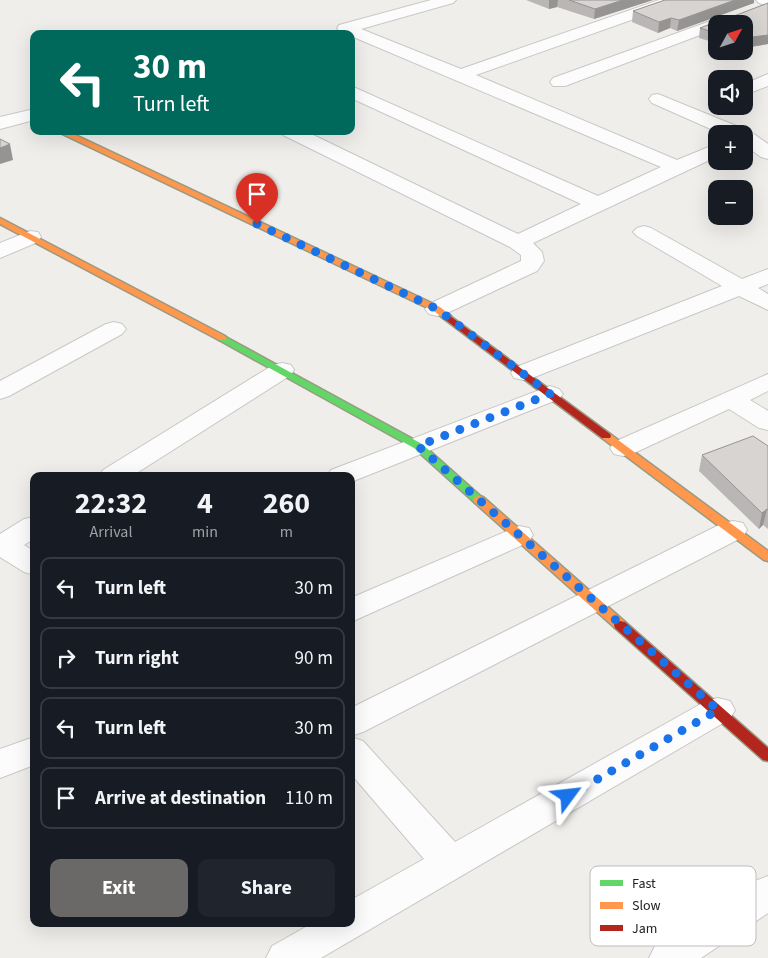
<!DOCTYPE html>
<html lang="en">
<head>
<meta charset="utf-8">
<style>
  body { margin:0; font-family:"Source Sans 3",sans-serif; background:#20242c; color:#f1f3f6; height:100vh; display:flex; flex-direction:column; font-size:19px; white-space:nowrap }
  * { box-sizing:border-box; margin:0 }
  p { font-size:16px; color:#9ea1a6 }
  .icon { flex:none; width:28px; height:28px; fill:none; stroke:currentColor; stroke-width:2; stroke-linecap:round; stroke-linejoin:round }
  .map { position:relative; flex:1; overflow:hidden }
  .panel { position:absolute; left:30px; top:472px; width:325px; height:455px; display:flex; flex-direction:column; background:#171b24; border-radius:10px; box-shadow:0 5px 20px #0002 }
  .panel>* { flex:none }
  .hud { position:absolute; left:30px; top:30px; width:325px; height:105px; border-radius:10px; box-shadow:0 5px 20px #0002; background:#00695c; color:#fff; overflow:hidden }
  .needle { width:32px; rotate:50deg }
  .fabs { position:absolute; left:708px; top:15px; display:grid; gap:10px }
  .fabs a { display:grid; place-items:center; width:45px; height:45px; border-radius:10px; background:#171b24; box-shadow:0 5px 20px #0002; font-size:25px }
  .pin { position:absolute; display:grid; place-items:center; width:42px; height:42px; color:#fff; margin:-51px -21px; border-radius:50% 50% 50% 0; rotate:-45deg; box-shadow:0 0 5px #0007 }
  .pin .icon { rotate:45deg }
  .me { position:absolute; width:55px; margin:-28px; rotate:60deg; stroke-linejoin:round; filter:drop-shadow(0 0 4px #0008) }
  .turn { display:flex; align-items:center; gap:18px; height:105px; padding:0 20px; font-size:22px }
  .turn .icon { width:65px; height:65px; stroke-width:2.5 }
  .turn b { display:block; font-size:35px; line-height:42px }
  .eta { display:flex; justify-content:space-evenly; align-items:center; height:85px; text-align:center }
  .eta b { font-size:30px; font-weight:700; line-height:35px }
  .button { display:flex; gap:10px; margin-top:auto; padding:10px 20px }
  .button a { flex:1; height:58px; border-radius:10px; background:#6a6968; color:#fff; font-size:20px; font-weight:700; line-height:58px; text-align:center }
  .button a+a { background:#20242c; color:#f1f3f6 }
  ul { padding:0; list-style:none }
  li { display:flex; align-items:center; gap:15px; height:62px; margin:0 10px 8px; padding:0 10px; border:2px solid #363941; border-radius:10px }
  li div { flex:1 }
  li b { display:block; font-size:19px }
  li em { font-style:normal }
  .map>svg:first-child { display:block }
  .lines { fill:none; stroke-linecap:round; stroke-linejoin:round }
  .street-casing { stroke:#c9c8c7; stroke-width:2 }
  .fast-casing { stroke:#999a82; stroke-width:3 }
  .slow-casing { stroke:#999a82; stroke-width:3 }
  .jam-casing { stroke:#999a82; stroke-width:3 }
  .street { fill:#fdfcfc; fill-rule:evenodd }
  .fast { fill:#63d668; fill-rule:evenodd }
  .slow { fill:#ff974d; fill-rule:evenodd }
  .jam { fill:#b3261e; fill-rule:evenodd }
  .wall { fill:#b9b6b5 }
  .shaded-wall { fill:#969493 }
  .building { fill:#d7d4d2; stroke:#969493 }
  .route { stroke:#1a73e8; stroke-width:9; stroke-dasharray:0 16.2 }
  .key { fill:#fff; stroke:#bdbdbd; stroke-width:1 }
  .key-label { font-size:14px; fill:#222 }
</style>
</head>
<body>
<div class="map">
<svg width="768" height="958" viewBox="0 0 768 958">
  <rect width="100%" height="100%" fill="#f0eeeb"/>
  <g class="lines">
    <defs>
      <path id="street" d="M 431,0 L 456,0 L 453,3 L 361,29 L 461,69 L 659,0 L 682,0 L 679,3 L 476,75 L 677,160 L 716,144 L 716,157 L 533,243 L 542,252 L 544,261 L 537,271 L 445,314 L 437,316 L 429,314 L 425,309 L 429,304 L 521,261 L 521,255 L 510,247 L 283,135 L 281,131 L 305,131 L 518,234 L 581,204 L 351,98 L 351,86 L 598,196 L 661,167 L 351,36 L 351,34 L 339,31 L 337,28 L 339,25 Z
        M 756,0 L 768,0 L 768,6 L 759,3 Z
        M 716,19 L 724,24 L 716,24 L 716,29 L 565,86 L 553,86 L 550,82 L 553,78 Z
        M 768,74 L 768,86 L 744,95 L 744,84 Z
        M 658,94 L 751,132 L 768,144 L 768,159 L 761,157 L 744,145 L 744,134 L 722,134 L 652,103 L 649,99 L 652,95 Z
        M 34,109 L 34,120 L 0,129 L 0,117 Z
        M 644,226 L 651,228 L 742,279 L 768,269 L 768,284 L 758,288 L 768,294 L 768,310 L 739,296 L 532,378 L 523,380 L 514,378 L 511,373 L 514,368 L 722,286 L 637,236 L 633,232 L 637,228 Z
        M 30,231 L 38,232 L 41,237 L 38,242 L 0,258 L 0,243 Z
        M 114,322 L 122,324 L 126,329 L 122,334 L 9,396 L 0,399 L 0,381 L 106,324 Z
        M 282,363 L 291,365 L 294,370 L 291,375 L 132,476 L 99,476 L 103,470 L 273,365 Z
        M 768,374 L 768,391 L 750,400 L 768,411 L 768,430 L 759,428 L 729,409 L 632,454 L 623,456 L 614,454 L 610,448 L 614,442 Z
        M 550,386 L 559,389 L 563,394 L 559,399 L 351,482 L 351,476 L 327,476 L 331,470 Z
        M 34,517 L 34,539 L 24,545 L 34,551 L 34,575 L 24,572 L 0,557 L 0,534 L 24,519 Z
        M 733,521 L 743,523 L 747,530 L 743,537 L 363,732 L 351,736 L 351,708 L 723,523 Z
        M 519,526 L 529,528 L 533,535 L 529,542 L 351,622 L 351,598 Z
        M 718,698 L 730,701 L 735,710 L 730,719 L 321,958 L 266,958 L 272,946 L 311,924 L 351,924 L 351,900 L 424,859 L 351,774 L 351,737 L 363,741 L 455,842 L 706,701 Z
        M 34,737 L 34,765 L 0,778 L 0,749 Z
        M 768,876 L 768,913 L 701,958 L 649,958 L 655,946 L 755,881 Z"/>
      <path id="fast" d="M 222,335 L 422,444 L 485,500 L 479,504 L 475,503 L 414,448 L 219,340 L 217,338 L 219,336 Z"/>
      <path id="slow" d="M 56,131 L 67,131 L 440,307 L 451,316 L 449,318 L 443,318 L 434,311 Z
        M 0,218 L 225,336 L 227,338 L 225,340 L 219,340 L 0,224 Z
        M 606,433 L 610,434 L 768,551 L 768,561 L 764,560 L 602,438 L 601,436 Z
        M 479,496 L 483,497 L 625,622 L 626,625 L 625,628 L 615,628 L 475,503 L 473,500 L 475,497 Z"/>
      <path id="jam" d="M 446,313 L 610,434 L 611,436 L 610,438 L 602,438 L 443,318 L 443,314 Z
        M 620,621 L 625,622 L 768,748 L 768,761 L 763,760 L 615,628 L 614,625 L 615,622 Z"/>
    </defs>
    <!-- street casing -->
    <use href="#street" class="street-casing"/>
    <!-- fast casing -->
    <use href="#fast" class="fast-casing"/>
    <!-- slow casing -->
    <use href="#slow" class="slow-casing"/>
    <!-- jam casing -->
    <use href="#jam" class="jam-casing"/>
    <!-- street -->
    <use href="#street" class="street"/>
    <!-- fast -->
    <use href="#fast" class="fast"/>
    <!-- slow -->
    <use href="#slow" class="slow"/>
    <!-- jam -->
    <use href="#jam" class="jam"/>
  </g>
  <!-- wall -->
  <path class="wall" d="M 526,0 L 653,0 L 594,19 L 557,7 L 549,9 Z
    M 665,0 L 754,0 L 754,3 L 677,31 L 670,28 L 658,33 L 632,22 L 633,11 Z
    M 768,3 L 768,44 L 744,48 L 744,24 L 716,24 L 716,43 L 699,38 L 700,28 L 734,16 Z
    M 768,446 L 768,529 L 763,525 L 759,529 L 699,471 L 702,455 Z"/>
  <!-- shaded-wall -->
  <path class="shaded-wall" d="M 549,0 L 558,0 L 557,7 L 549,9 Z
    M 623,0 L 653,0 L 594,19 L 595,9 Z
    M 735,0 L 754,0 L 754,3 L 677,31 L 679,20 Z
    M 671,18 L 670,28 L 658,33 L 659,22 Z
    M 768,35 L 768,44 L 744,48 L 744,38 Z
    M 10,144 L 13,160 L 0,164 L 0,148 Z
    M 767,509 L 763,525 L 759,529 L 762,513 Z"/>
  <!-- building -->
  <path class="building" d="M 569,0 L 623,0 L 595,9 Z
    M 665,0 L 735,0 L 679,20 L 671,18 L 659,22 L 633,11 Z
    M 768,3 L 768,35 L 744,38 L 744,24 L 716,24 L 716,33 L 700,28 L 718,21 L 719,16 L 734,16 Z
    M 0,139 L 10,144 L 0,148 Z
    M 753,436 L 768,446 L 768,510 L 767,509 L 762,513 L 702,455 Z"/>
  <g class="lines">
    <!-- route -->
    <path class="route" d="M 257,224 L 437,309 L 550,394 L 418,446 L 718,710 L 568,796"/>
  </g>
  <!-- legend -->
  <rect x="590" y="866" width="166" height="80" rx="8" class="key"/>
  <rect x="600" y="880" width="23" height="6" fill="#63d668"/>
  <rect x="600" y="902" width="23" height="7" fill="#ff974d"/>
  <rect x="600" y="925" width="23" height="6" fill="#b3261e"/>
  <g class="key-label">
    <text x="632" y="888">Fast</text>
    <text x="632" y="910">Slow</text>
    <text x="632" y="933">Jam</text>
  </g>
</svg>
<div class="fabs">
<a><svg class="needle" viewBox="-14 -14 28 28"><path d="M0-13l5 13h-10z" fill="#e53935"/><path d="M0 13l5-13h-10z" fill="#9ea1a6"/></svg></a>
<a><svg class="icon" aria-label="sound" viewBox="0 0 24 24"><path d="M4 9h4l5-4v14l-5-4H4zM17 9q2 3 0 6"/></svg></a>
<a>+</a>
<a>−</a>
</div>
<div class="pin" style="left:257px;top:224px;background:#d93025"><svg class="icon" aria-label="arrive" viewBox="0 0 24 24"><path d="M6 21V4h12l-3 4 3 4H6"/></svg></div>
<svg class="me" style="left:568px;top:796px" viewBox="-20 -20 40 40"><path d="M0-17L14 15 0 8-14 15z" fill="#1a73e8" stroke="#fff" stroke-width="4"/></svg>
<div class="hud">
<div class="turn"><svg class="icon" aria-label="left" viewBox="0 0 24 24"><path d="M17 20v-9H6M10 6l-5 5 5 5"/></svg><div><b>30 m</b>Turn left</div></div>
</div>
<section class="panel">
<div class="eta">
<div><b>22:32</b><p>Arrival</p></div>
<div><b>4</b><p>min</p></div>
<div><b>260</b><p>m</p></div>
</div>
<ul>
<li><svg class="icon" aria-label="left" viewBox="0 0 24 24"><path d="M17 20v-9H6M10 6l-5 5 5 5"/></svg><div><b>Turn left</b></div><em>30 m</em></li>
<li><svg class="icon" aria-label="right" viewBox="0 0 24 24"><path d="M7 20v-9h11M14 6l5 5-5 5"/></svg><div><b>Turn right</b></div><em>90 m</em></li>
<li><svg class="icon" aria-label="left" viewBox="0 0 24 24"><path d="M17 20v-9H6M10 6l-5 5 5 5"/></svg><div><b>Turn left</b></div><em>30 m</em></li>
<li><svg class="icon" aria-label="arrive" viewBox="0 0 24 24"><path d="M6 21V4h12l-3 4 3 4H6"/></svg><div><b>Arrive at destination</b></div><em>110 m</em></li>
</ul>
<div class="button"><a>Exit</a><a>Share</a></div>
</section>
</div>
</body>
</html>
